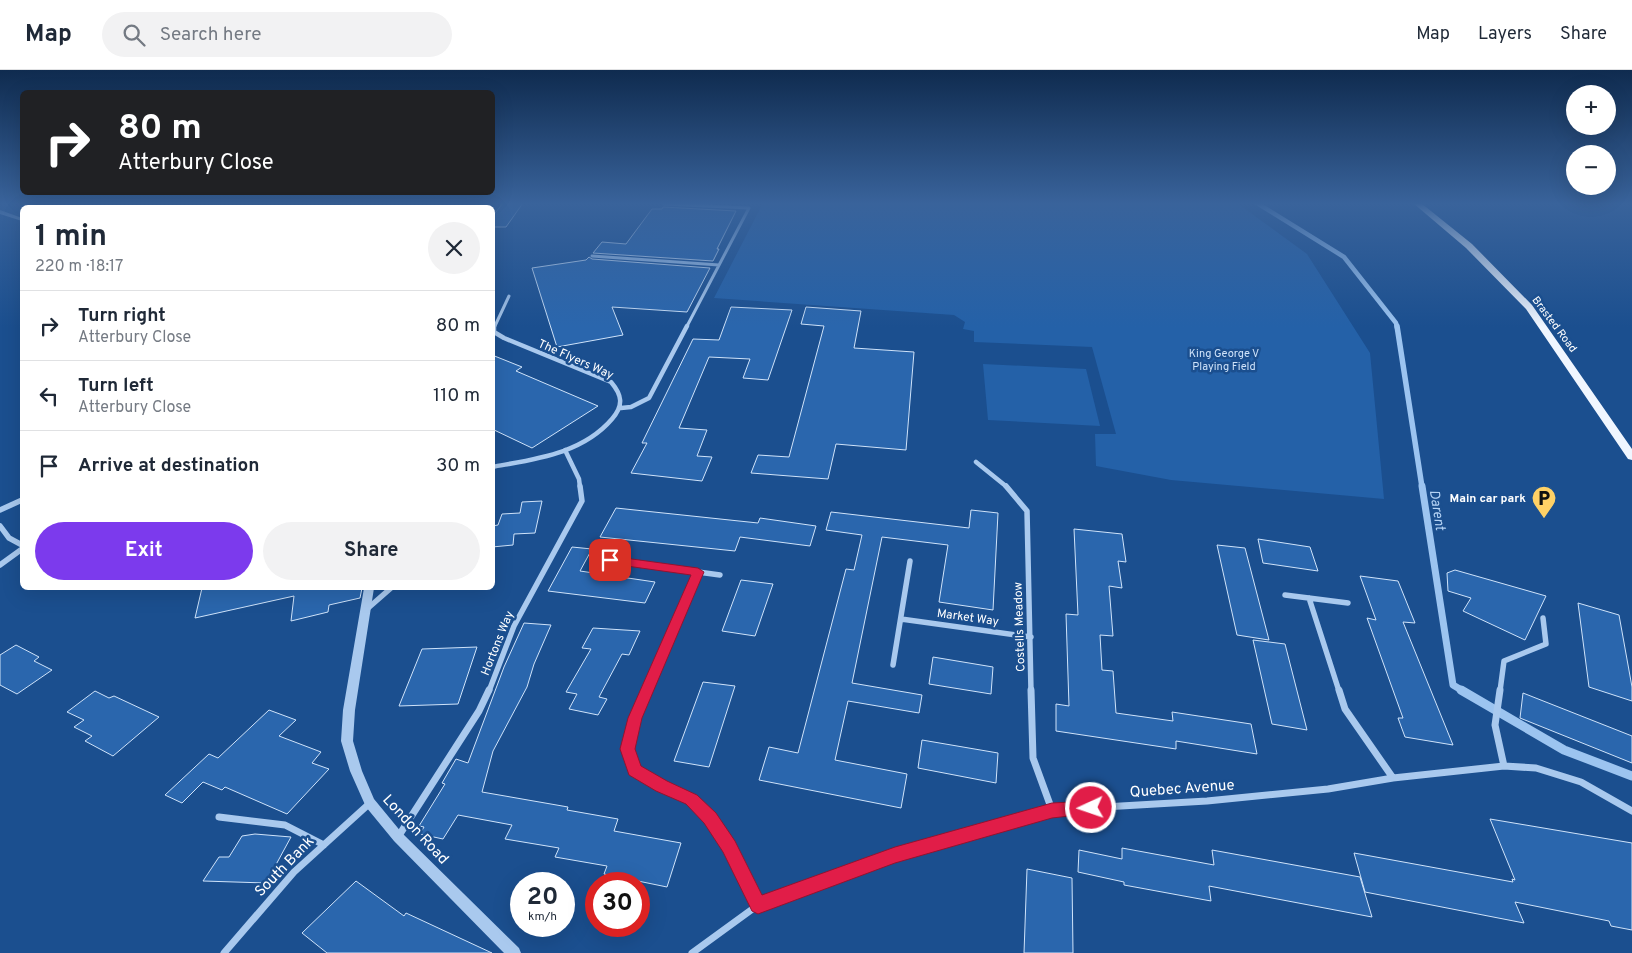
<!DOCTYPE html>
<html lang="en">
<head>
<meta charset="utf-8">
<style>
  body { margin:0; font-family:Overpass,sans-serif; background:#f2f2f3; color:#1f2937; height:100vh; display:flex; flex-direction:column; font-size:19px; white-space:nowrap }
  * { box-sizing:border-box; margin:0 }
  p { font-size:16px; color:#747a83 }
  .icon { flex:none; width:28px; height:28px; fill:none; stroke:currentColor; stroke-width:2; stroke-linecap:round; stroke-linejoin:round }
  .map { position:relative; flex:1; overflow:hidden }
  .details { position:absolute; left:20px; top:135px; width:475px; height:385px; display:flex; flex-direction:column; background:#fff; border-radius:8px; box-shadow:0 5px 20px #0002 }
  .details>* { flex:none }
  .guide { position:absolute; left:20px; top:20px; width:475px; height:105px; border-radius:8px; box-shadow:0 5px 20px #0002; background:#202124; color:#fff; overflow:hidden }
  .tools { position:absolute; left:1566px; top:15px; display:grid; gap:10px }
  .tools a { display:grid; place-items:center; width:50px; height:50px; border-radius:50%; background:#fff; box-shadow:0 5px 20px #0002; font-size:25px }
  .speed { position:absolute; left:510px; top:802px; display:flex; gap:10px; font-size:25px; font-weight:700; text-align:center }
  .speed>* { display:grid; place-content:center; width:65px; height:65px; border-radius:50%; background:#fff; box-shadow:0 5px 20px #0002; line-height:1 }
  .speed small { font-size:12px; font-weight:400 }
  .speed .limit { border:8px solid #d22; background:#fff; color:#111 }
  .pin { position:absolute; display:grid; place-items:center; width:42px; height:42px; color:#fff; margin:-21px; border-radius:10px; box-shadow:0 2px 8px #0006 }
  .me { position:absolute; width:55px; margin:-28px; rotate:267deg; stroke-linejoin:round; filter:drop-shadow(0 0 4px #0008) }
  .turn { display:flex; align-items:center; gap:18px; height:105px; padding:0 15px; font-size:22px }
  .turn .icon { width:65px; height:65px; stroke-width:2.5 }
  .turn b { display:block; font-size:35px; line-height:42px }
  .round { display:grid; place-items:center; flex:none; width:52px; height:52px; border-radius:26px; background:#f2f2f3 }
  .head { display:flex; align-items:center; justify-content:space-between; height:85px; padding:0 15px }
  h1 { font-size:30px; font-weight:700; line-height:38px }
  .button { display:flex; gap:10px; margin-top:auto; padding:10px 15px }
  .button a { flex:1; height:58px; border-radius:30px; background:#7c3aed; color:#fff; font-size:20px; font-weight:700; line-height:58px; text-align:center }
  .button a+a { background:#f2f2f3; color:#1f2937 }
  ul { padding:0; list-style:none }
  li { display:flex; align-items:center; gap:15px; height:70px; padding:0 15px; border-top:1px solid #e0e1e3 }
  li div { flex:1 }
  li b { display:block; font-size:19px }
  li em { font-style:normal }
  header { display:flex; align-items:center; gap:30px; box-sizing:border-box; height:70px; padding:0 25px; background:#fff; border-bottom:1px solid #e0e1e3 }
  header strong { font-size:24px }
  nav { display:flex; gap:28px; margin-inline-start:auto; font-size:18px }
  .search { width:350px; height:45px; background:#f2f2f3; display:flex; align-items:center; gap:12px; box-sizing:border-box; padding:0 18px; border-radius:28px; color:#747a83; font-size:19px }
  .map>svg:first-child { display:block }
  .green { fill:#2461a8 }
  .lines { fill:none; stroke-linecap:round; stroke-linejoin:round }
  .stream-far3 { stroke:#9cc4f0; stroke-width:4.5 }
  .stream-far2 { stroke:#9cc4f0; stroke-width:5.5 }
  .stream-far1 { stroke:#9cc4f0; stroke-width:7 }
  .stream { stroke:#9cc4f0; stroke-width:9 }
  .building { fill:#2a66ad; stroke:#cfe3fa }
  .minor-far3 { stroke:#a9c9ee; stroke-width:3 }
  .minor-far2 { stroke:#a9c9ee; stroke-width:4.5 }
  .minor-far1 { stroke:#a9c9ee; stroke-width:5.5 }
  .minor { stroke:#a9c9ee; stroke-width:7 }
  .tertiary { fill:#a9c9ee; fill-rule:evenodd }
  .primary { fill:#f0f6ff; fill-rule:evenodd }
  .route { fill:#e11d48; stroke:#92132f }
  .labels { text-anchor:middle; stroke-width:5; stroke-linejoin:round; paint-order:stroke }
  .far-street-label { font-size:11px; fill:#fff; stroke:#1b4f8f }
  .far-park-label { font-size:11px; fill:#cfe3fa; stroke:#1b4f8f }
  .street-label { font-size:12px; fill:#fff; stroke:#1b4f8f }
  .poi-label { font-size:12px; font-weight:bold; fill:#fff; stroke:#1b4f8f; text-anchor:end }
  .water-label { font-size:14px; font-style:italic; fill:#b5d3f5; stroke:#1b4f8f }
  .near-street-label { font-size:15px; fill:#fff; stroke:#1b4f8f }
</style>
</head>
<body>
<header>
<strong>Map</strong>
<div class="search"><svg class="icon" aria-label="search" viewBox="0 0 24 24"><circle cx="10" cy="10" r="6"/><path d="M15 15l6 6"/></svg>Search here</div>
<nav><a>Map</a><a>Layers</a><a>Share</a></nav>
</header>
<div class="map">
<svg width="1632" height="883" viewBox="0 0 1632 883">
  <rect width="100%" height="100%" fill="#1b4f8f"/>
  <!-- green -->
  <path class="green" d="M 763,133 L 1237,133 L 1307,184 L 1370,283 L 1384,429 L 1171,410 L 1096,396 L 1095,364 L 1116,364 L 1092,277 L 974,272 L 974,261 L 963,259 L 965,252 L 954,245 L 714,228 Z
    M 983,294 L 1086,299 L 1100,356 L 988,350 Z"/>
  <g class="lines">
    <!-- stream-far3 -->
    <path class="stream-far3" d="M 1257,133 L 1344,187 L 1396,253 L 1397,258"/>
    <!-- stream-far2 -->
    <path class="stream-far2" d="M 1397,256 L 1422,417"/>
    <!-- stream-far1 -->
    <path class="stream-far1" d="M 1422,416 L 1453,615 L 1463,621"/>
    <!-- stream -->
    <path class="stream" d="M 1461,620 L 1564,680 L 1632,706"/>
  </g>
  <!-- building -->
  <path class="building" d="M 503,133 L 523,133 L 506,157 L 492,157 L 492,147 Z
    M 663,137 L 736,141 L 717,179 L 719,179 L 713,191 L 593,183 L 602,172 L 626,174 L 652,139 L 662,139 Z
    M 589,187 L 592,189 L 710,198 L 687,242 L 612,237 L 623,265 L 557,277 L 532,198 L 586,190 Z
    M 731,237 L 792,240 L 768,310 L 743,308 L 750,289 L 709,287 L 679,358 L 707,360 L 697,386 L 712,387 L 702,411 L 631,403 L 647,373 L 642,373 L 693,269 L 719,270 Z
    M 806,237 L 861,241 L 854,278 L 914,282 L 906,380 L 836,374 L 828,409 L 751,403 L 758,385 L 789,387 L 824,256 L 801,254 Z
    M 492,285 L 522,297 L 516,301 L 598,336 L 532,378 L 492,359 Z
    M 542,431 L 535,463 L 514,464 L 513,475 L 492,477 L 492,456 L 498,455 L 502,444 L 520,443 L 522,432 Z
    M 616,438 L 758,453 L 760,448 L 816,456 L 810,476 L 740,467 L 735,481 L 600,467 Z
    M 971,440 L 998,443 L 993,540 L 939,532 L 948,475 L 882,467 L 852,613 L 922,625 L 919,643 L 848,631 L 835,690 L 907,704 L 901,738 L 759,710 L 769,677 L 798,683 L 846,499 L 854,500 L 862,465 L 826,460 L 831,442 L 969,458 Z
    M 1074,459 L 1122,464 L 1126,492 L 1118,491 L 1122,518 L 1109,516 L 1113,566 L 1100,565 L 1102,600 L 1113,601 L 1116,643 L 1173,651 L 1172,642 L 1251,654 L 1257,684 L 1176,671 L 1176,679 L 1056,661 L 1056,634 L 1069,636 L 1066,544 L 1078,545 Z
    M 1258,469 L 1310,477 L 1318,501 L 1263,493 Z
    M 1217,475 L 1245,478 L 1269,570 L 1237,565 Z
    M 572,477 L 592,479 L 580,501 L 655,512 L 645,533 L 548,521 Z
    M 1455,500 L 1546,526 L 1525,570 L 1463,541 L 1471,528 L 1448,521 L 1447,503 Z
    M 1360,506 L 1398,511 L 1415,553 L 1403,552 L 1453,675 L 1405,667 L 1398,648 L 1403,648 L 1367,548 L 1376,550 Z
    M 741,510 L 773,514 L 755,566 L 722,561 Z
    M 202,518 L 362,518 L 360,528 L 329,535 L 328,542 L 291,551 L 294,526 L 195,548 Z
    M 1578,533 L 1619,545 L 1632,617 L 1632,631 L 1589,617 Z
    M 524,553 L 551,555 L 534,594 L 527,617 L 493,681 L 482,722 L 568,737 L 567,740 L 618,749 L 614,761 L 681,773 L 667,817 L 604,804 L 607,796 L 555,787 L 559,778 L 505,769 L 512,755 L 458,745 L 443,769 L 420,764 L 424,757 L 419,756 L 445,714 L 442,713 L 456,689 L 468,693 L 504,597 Z
    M 593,558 L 640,561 L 629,585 L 622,584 L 599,627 L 607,629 L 598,645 L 569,639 L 577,624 L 566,622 L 591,579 L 582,578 Z
    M 1253,570 L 1285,574 L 1307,660 L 1272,654 Z
    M 16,575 L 39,587 L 34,591 L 52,600 L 17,624 L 0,615 L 0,585 Z
    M 477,577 L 458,634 L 399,636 L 422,579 Z
    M 933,587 L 993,597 L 991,624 L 929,614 Z
    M 703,612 L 735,616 L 709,697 L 674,691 Z
    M 95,621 L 109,628 L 114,626 L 159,647 L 113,686 L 85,671 L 92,666 L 74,657 L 84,650 L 67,642 Z
    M 1523,623 L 1632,666 L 1632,693 L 1520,648 Z
    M 269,640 L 296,650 L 279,666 L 321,682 L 312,693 L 329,699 L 287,744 L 225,717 L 222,720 L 203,712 L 182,733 L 165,725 L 209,684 L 218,688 Z
    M 922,670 L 998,683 L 996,713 L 918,698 Z
    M 1490,749 L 1632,773 L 1632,860 L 1611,856 L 1609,851 L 1515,832 L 1524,853 L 1365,822 L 1354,783 L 1513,812 L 1512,809 L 1515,810 Z
    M 255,764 L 291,767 L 266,813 L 203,811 L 219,787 L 229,787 L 242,766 Z
    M 1122,778 L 1214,795 L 1212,780 L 1360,807 L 1372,847 L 1209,816 L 1211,831 L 1124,815 L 1124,812 L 1078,802 L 1079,780 L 1122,789 Z
    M 1027,799 L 1072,808 L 1073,883 L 1024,883 Z
    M 356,811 L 404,846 L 406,843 L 492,883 L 327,883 L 302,863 Z"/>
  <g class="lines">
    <!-- minor-far3 -->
    <path class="minor-far3" d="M 24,133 L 37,138
      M 664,134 L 749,138 L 686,258
      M 209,138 L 219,133
      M 481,138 L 484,133
      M 592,186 L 719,195
      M 494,258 L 509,226"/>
    <!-- minor-far2 -->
    <path class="minor-far2" d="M 621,338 L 631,337 L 649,328 L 687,256
      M 565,380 L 579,409 L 580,417
      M 976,392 L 1007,417
      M 492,397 C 535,389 582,384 612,349 C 624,335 622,325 611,312 L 504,268 L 494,262 L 494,256"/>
    <!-- minor-far1 -->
    <path class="minor-far1" d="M 1006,416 L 1027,441 L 1031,621
      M 0,440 L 22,430
      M 0,456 L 9,468 L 22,475
      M 610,490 L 720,505
      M 0,495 L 22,479
      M 1285,525 L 1348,533
      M 1309,528 L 1339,621
      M 367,539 L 391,518
      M 901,549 L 1031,567
      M 893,595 L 910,491
      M 489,621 L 514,556 L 582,431 L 580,416
      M 647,621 L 698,502
      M 1500,621 L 1504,591 L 1546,574 L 1543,548"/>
    <!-- minor -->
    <path class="minor" d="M 647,620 C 639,638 629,658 627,677 C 625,708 671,717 691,730 C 697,733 703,740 708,746 C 731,769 744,806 758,835
      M 1031,620 L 1033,688 L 1052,740
      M 1339,620 L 1345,639 L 1393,708
      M 1500,620 L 1495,655 L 1504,696
      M 219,747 L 285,755 L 324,775
      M 398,767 L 479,641 L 489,620
      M 224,883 L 294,802 L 370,733
      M 692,883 L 758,835 L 895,785 L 1052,740 L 1207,731 L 1328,719 L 1393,708 L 1504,696 L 1536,698 L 1581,712 L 1632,741"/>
    <!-- tertiary -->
    <path class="tertiary" d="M 0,140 L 22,148 L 22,151 L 0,144 Z
      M 364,518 L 374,518 L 355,640 L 353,671 L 362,701 L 374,729 L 402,763 L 519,878 L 521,883 L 504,883 L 394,771 L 366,737 L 350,701 L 341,671 L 343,640 Z"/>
    <!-- primary -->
    <path class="primary" d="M 1413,133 L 1421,133 L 1472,174 L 1532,235 L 1632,379 L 1632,390 L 1628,389 L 1526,239 L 1466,178 Z"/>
  </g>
  <!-- sky -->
  <linearGradient id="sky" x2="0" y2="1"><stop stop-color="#0f2b4f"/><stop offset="0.52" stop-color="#39639b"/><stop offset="1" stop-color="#39639b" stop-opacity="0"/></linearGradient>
  <rect width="1632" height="257" fill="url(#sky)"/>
  <!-- route -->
  <path class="route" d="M 610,486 L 698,498 L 704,502 L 642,648 L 635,679 L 641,696 L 667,711 L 697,725 L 716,743 L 735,771 L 762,825 L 895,777 L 1052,733 L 1091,731 L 1096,733 L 1099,738 L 1096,743 L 1052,748 L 895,793 L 758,844 L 752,841 L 723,782 L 704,753 L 686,734 L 656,721 L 629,705 L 620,679 L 628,648 L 691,505 L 605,493 L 604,490 Z"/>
  <!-- icons -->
  <defs>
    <symbol id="parking-pin" viewBox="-11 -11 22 30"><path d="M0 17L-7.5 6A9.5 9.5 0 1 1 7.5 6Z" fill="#ffd166" stroke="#1b4f8f"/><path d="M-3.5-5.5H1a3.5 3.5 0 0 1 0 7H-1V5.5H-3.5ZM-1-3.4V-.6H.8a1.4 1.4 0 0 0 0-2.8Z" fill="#111"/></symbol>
  </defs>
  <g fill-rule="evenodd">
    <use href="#parking-pin" x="1530" y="414" width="28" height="38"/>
  </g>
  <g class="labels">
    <!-- far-street labels -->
    <g class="far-street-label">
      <text transform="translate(1555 254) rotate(53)" y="4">Brasted Road</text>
    </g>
    <!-- far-park labels -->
    <g class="far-park-label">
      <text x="1224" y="287">King George V<tspan x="1224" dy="13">Playing Field</tspan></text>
    </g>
    <!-- street labels -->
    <g class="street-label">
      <text transform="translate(576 289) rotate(24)" y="4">The Flyers Way</text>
      <text transform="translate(968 547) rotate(8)" y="4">Market Way</text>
      <text transform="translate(1019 557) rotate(-92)" y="4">Costells Meadow</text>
      <text transform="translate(497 573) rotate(-68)" y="4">Hortons Way</text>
    </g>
    <!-- poi labels -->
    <g class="poi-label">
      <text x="1526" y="432">Main car park</text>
    </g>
    <!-- water labels -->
    <g class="water-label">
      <text transform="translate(1438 440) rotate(81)" y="5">Darent</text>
    </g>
    <!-- near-street labels -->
    <g class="near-street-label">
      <text transform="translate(1182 718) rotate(-4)" y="5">Quebec Avenue</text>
      <text transform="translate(416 759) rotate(47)" y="5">London Road</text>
      <text transform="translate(284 796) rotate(-46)" y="5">South Bank</text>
    </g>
  </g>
</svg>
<div class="tools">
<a>+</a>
<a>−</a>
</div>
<div class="speed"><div>20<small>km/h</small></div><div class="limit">30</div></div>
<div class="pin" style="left:610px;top:490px;background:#d93025"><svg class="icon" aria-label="arrive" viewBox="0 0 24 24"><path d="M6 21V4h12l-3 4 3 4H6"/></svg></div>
<svg class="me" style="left:1091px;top:738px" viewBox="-20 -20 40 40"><circle r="17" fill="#e11d48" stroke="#fff" stroke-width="3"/><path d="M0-11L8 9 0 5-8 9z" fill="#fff"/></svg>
<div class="guide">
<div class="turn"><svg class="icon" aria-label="right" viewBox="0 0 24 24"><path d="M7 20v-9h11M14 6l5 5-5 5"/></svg><div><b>80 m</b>Atterbury Close</div></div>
</div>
<section class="details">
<div class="head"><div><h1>1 min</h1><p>220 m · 18:17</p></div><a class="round"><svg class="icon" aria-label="close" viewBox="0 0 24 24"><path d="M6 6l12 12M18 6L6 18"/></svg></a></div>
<ul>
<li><svg class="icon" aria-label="right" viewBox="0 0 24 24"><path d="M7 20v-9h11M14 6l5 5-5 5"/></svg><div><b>Turn right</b><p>Atterbury Close</p></div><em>80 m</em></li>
<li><svg class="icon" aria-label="left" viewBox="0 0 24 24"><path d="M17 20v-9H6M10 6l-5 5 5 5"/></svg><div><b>Turn left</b><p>Atterbury Close</p></div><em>110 m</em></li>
<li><svg class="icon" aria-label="arrive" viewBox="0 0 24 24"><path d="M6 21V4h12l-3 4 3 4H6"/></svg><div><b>Arrive at destination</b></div><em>30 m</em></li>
</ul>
<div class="button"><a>Exit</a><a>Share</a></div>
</section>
</div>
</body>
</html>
